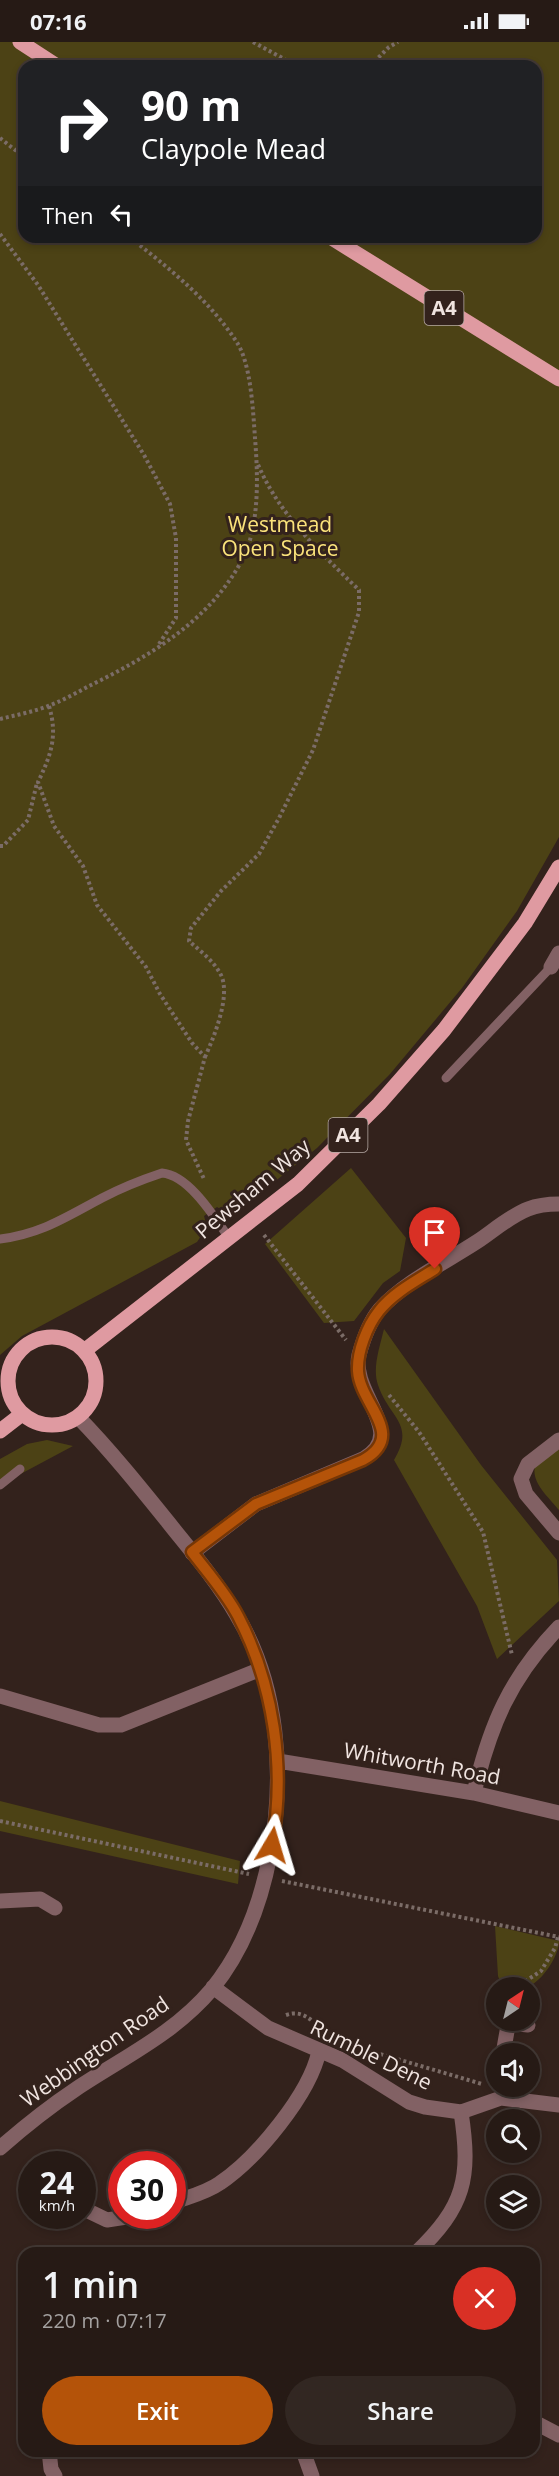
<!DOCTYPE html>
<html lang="en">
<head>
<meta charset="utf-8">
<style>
  body { margin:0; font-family:"Open Sans",sans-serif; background:#322722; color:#f1f3f6; height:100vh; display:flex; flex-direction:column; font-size:22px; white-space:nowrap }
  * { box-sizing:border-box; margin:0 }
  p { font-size:20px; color:#a4a1a0 }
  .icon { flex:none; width:33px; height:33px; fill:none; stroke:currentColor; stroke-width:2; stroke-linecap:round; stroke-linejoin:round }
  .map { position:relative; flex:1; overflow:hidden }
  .side { position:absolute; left:18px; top:2205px; width:522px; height:210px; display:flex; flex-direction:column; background:#261a15; border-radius:18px; box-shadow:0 3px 9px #0003,0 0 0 2px #423834 }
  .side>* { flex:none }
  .top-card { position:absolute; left:18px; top:18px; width:524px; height:183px; border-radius:18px; box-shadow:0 3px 9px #0003,0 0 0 2px #423834; background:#202124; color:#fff; overflow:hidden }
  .needle { width:39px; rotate:35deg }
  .buttons { position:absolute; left:486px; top:1935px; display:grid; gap:12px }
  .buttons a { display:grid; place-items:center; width:54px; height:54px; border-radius:50%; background:#261a15; box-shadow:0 3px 9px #0003,0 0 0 2px #423834; font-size:30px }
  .speed { position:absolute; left:18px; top:2109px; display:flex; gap:12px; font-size:30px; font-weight:700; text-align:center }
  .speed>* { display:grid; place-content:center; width:78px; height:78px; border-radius:50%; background:#261a15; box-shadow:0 3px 9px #0003,0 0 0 2px #423834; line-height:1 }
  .speed small { font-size:15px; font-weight:400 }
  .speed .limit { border:9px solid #d22; background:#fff; color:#111 }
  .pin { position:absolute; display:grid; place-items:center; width:51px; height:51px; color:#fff; margin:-62px -26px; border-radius:50% 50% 50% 0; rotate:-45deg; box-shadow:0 0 6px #0007 }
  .pin .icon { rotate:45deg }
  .me { position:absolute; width:66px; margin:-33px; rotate:7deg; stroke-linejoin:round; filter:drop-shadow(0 0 4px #0008) }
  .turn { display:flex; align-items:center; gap:21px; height:126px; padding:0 24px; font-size:27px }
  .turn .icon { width:78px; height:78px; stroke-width:2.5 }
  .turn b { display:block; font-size:42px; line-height:51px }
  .then { display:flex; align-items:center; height:57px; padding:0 24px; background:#0003; gap:12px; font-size:22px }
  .round { display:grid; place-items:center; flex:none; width:63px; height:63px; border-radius:32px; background:#322722 }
  .overview { display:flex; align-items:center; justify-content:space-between; height:102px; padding:0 24px }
  h1 { font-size:36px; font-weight:600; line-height:45px }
  .action { display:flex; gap:12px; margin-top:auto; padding:12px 24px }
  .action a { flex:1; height:69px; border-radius:36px; background:#b45309; color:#fff; font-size:24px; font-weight:600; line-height:69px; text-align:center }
  .action a+a { background:#322722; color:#f1f3f6 }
  .status { display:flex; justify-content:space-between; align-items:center; height:42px; padding:0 30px; background:#261a15; direction:ltr }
  .status svg { height:16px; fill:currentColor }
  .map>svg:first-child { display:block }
  .green { fill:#4c4215; fill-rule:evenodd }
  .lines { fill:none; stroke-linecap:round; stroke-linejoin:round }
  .path { stroke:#7b6c67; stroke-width:4; stroke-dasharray:3 3; stroke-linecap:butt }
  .service { stroke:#826164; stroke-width:9 }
  .minor { stroke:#826164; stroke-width:15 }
  .primary { stroke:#df9aa1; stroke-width:15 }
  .route-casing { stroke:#753606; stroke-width:15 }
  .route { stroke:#b45309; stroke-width:10 }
  .labels { text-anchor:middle; stroke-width:6; stroke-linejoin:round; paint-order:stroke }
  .shield { fill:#33221c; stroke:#b7aaa5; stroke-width:1.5 }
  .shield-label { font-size:20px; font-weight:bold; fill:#f0e4e0 }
  .park-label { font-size:21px; fill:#fbe37b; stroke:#33221c }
  .street-label { font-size:21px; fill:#f0e4e0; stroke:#33221c }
</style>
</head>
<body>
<div class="status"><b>07:16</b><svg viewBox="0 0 49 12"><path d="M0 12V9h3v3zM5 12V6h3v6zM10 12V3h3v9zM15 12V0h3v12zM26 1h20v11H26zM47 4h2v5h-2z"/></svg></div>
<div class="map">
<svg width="559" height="2434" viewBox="0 0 559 2434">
  <rect width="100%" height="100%" fill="#33221c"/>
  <!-- green -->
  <path class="green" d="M 0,0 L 559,0 L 559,795 L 517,869 L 462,946 L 390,1032 L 317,1106 L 240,1167 L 227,1171 L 217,1165 L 204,1174 L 207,1185 L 197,1200 L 22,1294 L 0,1313 ZM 24,24 L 536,24 L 536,195 L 24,195 Z
    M 351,1126 L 406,1196 L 400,1229 L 383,1241 L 354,1279 L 324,1281 L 265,1202 Z
    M 384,1287 L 481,1423 L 557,1518 L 559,1559 L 497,1617 L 477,1564 L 394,1418 C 416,1381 389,1376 378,1343 C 372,1326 380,1304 384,1287 Z
    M 47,1398 L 73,1404 L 0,1443 L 0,1417 L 27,1402 Z
    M 559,1405 L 559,1468 C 549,1455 531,1441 535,1424 Z
    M 0,1759 L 240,1819 L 238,1842 L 0,1789 Z
    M 495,1884 L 559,1899 C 559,1914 542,1940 527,1945 C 521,1948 509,1946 502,1945 L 498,1934 Z"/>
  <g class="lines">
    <!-- path -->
    <path class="path" d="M 253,0 L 297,24
      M 370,24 L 389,5 L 398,0
      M 0,96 L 24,115
      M 0,192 L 38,243 L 144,413 L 170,462 L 176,496 L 176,576 L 159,602
      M 49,664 C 58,694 51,713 38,740 L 54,784 L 83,824 L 97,863 L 146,925 L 160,952 L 192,1001 L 205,1015 L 188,1079 L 186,1098 L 204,1137
      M 0,677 C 16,673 33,670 48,664 C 62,659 76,651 89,644 C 148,615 208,580 241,520 C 260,486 258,434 255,396 C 253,369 251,320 236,299 C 209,258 168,225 129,195
      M 0,804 L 3,804 L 28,778 L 37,741
      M 205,1015 C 214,995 231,954 221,933 C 214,919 200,909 189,899 L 191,886 L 221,849 L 259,812 L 279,776 L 313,708 L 359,570 L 359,548 C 319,509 278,472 257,420
      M 264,1193 L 346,1298
      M 389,1353 L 419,1390 L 483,1490 L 512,1613
      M 0,1779 L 249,1832
      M 282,1839 L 559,1895
      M 515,1946 L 541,1929 L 555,1906 L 558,1895
      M 286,1973 C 303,1967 311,1979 324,1988
      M 363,2007 L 482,2042"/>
    <!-- service -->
    <path class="service" d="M 446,1036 L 551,925
      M 0,1197 C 41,1192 66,1175 102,1156 C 121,1146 141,1138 162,1131 C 189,1133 215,1176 229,1196
      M 0,1443 L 20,1427"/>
    <!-- minor -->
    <path class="minor" d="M 551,925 L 559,911
      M 559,1398 L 528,1422 L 521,1437 L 526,1452 L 559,1491
      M 192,1511 L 256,1462 L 363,1417 C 409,1392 350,1351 359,1313 C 363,1298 370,1279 380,1267 C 406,1239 446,1220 478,1199 C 493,1189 510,1174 528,1167 C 538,1163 548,1162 559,1162
      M 0,1654 L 99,1683 L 121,1683 L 261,1627
      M 278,1719 L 474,1751 L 559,1771
      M 474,1751 C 490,1683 510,1636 559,1585
      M 0,1859 L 40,1857 L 55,1866
      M 213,1945 L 268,1986 L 342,2018 L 409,2060 L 425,2065 L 461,2070 L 501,2056 L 559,2063
      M 508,1981 L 528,1983
      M 503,2012 L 509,1978
      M 0,2106 C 24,2085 49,2065 76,2047 C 124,2015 174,1992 212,1947 C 243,1909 261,1860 270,1813 C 285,1734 279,1642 236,1572 C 217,1539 191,1509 168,1480 C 139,1444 110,1408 78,1375
      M 172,2161 C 188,2155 206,2151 220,2141 C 256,2117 310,2052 319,2009
      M 82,2166 L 107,2178 L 133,2174
      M 416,2211 C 465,2164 471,2136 461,2070
      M 534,2380 L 559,2393
      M 49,2409 L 51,2427 L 55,2434
      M 303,2409 L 312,2434"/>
    <!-- primary -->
    <path class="primary" d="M 20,0 L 57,24
      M 330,195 L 559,337
      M8 1339a44 44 0 1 1 88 0a44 44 0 1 1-88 0Z
      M 84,1309 L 298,1142 L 379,1062 L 444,988 L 525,881 L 559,825
      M 0,1389 L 22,1372"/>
  </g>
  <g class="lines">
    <defs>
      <path id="route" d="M 272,1803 C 286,1727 274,1643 238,1574 C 226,1551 208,1531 192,1510 L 256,1462 L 363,1418 C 408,1393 360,1363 358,1329 C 357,1310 367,1284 379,1269 C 393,1251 416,1239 435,1227"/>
    </defs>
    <!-- route casing -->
    <use href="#route" class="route-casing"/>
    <!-- route -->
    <use href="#route" class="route"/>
  </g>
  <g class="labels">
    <!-- shield labels -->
    <g class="shield">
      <rect x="424.5" y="249" width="39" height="34" rx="4.5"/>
      <rect x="328.5" y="1076" width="39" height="34" rx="4.5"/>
    </g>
    <g class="shield-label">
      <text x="444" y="273">A4</text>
      <text x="348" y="1100">A4</text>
    </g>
    <!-- park labels -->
    <g class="park-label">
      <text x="280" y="490">Westmead<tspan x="280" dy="24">Open Space</tspan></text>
    </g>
    <!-- street labels -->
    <g class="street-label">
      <text transform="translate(253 1147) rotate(-40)" y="7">Pewsham Way</text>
      <text transform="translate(422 1722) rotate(10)" y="7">Whitworth Road</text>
      <text transform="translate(95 2010) rotate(-35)" y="7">Webbington Road</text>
      <text transform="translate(371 2013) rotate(26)" y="7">Rumble Dene</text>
    </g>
  </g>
</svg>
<div class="buttons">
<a><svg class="needle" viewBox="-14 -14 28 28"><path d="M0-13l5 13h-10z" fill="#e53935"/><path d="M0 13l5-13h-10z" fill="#a4a1a0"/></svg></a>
<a><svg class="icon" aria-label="sound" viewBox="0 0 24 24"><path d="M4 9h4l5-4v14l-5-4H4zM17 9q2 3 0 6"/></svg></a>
<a><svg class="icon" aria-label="search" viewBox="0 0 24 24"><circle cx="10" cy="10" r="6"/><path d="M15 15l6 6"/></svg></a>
<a><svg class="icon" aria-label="layers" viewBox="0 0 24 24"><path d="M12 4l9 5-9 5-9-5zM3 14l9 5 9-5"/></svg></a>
</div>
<div class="speed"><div>24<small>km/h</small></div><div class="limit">30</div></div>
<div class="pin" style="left:435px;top:1227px;background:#d93025"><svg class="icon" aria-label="arrive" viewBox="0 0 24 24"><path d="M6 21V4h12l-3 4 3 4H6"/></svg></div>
<svg class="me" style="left:272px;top:1803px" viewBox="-20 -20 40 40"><path d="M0-17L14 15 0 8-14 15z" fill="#b45309" stroke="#fff" stroke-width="4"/></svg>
<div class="top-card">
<div class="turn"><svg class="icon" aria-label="right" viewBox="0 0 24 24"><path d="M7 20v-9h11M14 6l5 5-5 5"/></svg><div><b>90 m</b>Claypole Mead</div></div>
<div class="then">Then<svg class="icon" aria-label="left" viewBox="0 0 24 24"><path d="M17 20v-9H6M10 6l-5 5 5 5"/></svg></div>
</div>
<section class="side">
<div class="overview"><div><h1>1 min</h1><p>220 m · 07:17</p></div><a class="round" style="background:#d93025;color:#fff"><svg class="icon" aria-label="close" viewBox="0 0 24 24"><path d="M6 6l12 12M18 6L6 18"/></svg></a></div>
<div class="action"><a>Exit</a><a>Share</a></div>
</section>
</div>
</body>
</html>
